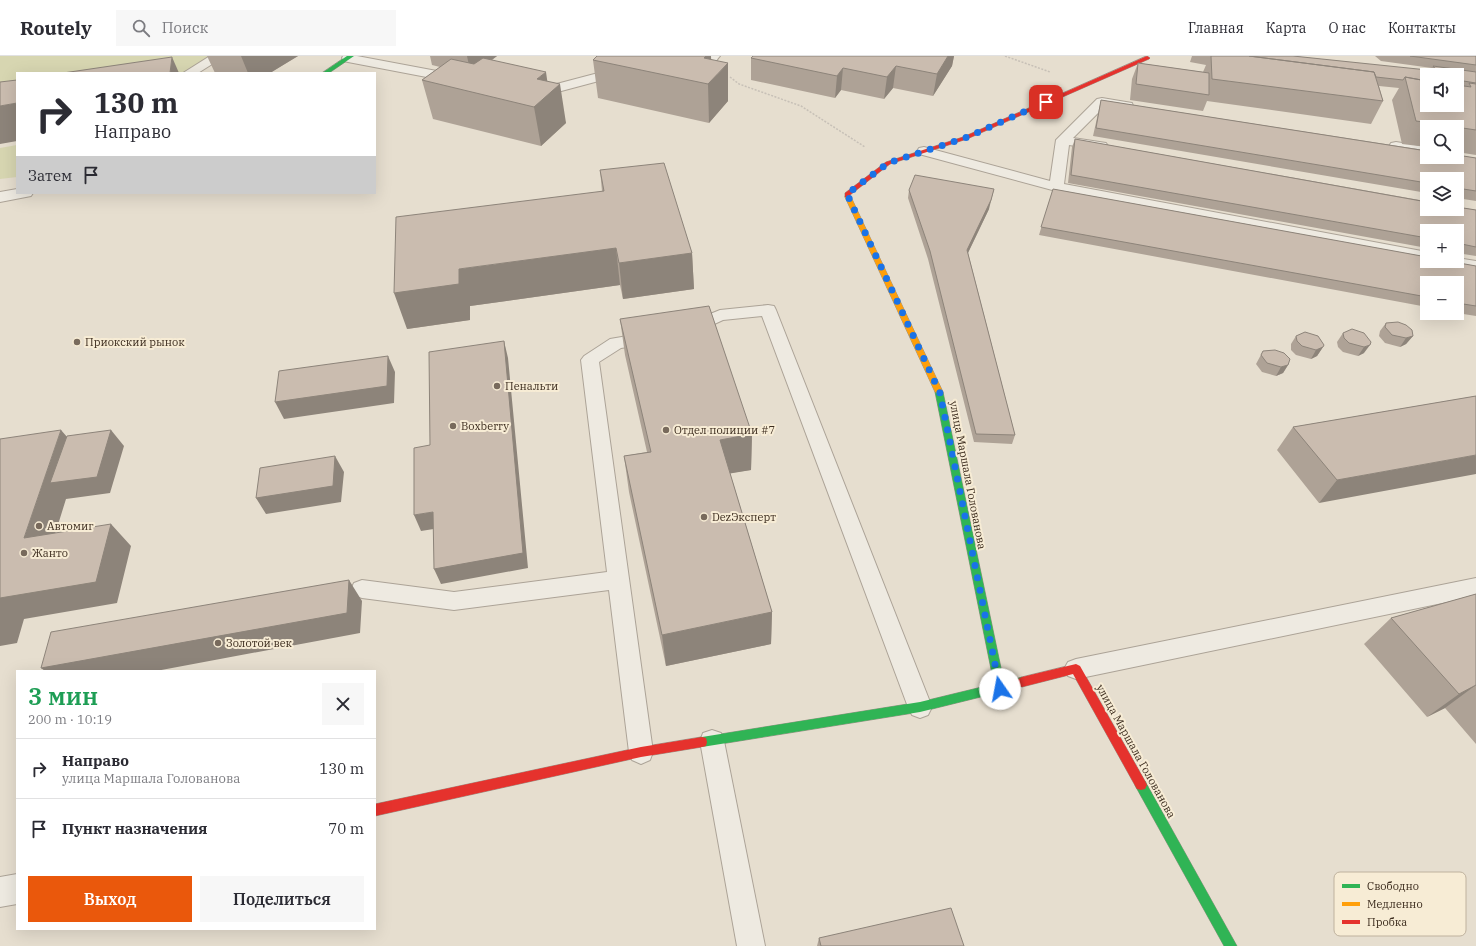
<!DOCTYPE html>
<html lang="ru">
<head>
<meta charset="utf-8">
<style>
  body { margin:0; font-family:"IBM Plex Serif",serif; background:#f7f7f7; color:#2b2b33; height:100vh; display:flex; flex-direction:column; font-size:15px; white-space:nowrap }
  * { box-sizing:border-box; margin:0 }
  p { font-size:13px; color:#7c7c81 }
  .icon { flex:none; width:22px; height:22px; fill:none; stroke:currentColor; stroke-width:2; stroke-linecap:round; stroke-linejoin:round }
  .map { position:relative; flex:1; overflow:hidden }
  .sheet { position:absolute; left:16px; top:614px; width:360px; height:260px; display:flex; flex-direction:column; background:#fff; border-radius:0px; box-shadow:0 4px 16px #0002 }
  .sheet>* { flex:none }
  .guide { position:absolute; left:16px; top:16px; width:360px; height:122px; border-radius:0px; box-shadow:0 4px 16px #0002; background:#fff; color:#2b2b33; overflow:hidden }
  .controls { position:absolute; left:1420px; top:12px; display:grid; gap:8px }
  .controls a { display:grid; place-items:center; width:44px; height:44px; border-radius:0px; background:#fff; box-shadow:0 4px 16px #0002; font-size:20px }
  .pin { position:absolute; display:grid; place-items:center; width:34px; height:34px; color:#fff; margin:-17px; border-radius:8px; box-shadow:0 2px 6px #0006 }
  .me { position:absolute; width:44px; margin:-22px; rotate:348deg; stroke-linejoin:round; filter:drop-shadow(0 0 3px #0008) }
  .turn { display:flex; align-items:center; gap:14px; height:84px; padding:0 12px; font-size:18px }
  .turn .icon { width:52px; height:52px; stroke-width:2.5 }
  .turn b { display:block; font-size:28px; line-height:34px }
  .then { display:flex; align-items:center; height:38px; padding:0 12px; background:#0003; gap:8px; font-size:15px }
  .round { display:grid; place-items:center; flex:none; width:42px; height:42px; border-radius:0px; background:#f7f7f7 }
  .head { display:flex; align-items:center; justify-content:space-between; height:68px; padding:0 12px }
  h1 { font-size:24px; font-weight:600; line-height:30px; color:#1e9e55 }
  .cta { display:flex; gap:8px; margin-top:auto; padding:8px 12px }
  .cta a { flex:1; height:46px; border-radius:0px; background:#ea580c; color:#fff; font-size:16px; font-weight:600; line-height:46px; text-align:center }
  .cta a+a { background:#f7f7f7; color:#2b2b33 }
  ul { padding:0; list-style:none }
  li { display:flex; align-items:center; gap:12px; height:60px; padding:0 12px; border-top:1px solid #e1e1e2 }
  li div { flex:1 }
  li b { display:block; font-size:15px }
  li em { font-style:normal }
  header { display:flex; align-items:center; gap:24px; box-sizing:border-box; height:56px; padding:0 20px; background:#fff; border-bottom:1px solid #e1e1e2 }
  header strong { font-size:19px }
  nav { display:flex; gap:22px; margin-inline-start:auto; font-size:14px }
  .search { width:280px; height:36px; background:#f7f7f7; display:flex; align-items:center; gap:10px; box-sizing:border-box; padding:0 14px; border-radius:0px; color:#7c7c81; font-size:15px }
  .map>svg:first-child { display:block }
  .green { fill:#d7d6b1 }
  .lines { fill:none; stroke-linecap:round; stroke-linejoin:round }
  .lane-casing { stroke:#aca397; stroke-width:2 }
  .street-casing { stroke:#aca397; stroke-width:2 }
  .fast-casing { stroke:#9b9388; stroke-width:1 }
  .slow-casing { stroke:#9b9388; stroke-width:1 }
  .jam-casing { stroke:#9b9388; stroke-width:1 }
  .path { stroke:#c7c0b7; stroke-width:1.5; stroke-dasharray:2 1.5; stroke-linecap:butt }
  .lane { fill:#eeeae1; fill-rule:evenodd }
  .street { fill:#eeeae1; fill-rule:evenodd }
  .fast { fill:#30b455; fill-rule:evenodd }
  .slow { fill:#ff9f0a; fill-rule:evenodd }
  .jam { fill:#e5322d; fill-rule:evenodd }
  .wall { fill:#aea296; fill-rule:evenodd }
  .shaded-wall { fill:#8d847a }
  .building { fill:#cabcaf; stroke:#8d847a }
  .route { stroke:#1a73e8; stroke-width:7; stroke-dasharray:0 12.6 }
  .poi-dot { fill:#786a5c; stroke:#f7ecd5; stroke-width:1.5 }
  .labels { text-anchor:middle; stroke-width:4; stroke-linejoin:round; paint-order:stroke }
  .poi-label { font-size:11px; fill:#3c2c1e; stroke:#f7ecd5; text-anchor:start }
  .street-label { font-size:11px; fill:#3c2c1e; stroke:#f7ecd5 }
  .key { fill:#f7ecd5; stroke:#bfb29e; stroke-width:1 }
  .key-label { font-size:11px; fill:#3c2c1e }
</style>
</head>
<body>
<header>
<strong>Routely</strong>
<div class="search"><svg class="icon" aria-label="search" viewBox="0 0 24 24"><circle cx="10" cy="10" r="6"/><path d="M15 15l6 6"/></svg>Поиск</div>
<nav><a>Главная</a><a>Карта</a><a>О нас</a><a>Контакты</a></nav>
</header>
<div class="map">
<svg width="1476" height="890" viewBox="0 0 1476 890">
  <rect width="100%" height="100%" fill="#e6decf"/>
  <!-- green -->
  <path class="green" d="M 0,0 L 216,0 L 184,17 L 17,17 L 17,50 L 0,49 Z
    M 17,89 L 17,121 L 0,123 L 0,92 Z"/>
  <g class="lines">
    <defs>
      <path id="lane" d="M 210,0 L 225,0 L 198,17 L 183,17 Z
        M 343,0 L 357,0 L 458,19 L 464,23 L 458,27 L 348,6 L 344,5 L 342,2 Z
        M 707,0 L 720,0 C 718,2 716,6 713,7 C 708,11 683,13 679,8 L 681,5 L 705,2 Z
        M 621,11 L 625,12 L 627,15 L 625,18 L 535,42 L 529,38 L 530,35 Z
        M 1102,42 L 1132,47 L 1133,50 L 1127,54 L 1105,50 L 1073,82 L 1106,87 L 1108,90 L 1106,93 L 1101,94 L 1069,89 L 1064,128 L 1427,196 L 1427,205 L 1430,205 L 1427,206 L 1056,135 L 919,98 L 917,95 L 919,92 L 924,91 L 1050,125 L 1056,84 L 1097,43 Z
        M 1396,86 L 1427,91 L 1427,99 L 1391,93 L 1389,90 L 1391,87 Z
        M 1457,202 L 1476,205 L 1476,215 L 1444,208 L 1442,205 L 1457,205 Z
        M 768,249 L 774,250 L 776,254 L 932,651 L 928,659 L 920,662 L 912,659 L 908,651 L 762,260 L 723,264 L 695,277 L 689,279 L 683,277 L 681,273 L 683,269 L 720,254 Z
        M 651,276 L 657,278 L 660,282 L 657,286 L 621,292 L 599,306 L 653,696 L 650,704 L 641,708 L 632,704 L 629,696 L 609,534 L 454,554 L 362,542 L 354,539 L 351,533 L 354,527 L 362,524 L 454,536 L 607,516 L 581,304 L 584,300 L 610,283 Z
        M 1476,522 L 1476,540 L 1076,623 L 1068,620 L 1064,613 L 1068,606 L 1076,603 Z
        M 712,674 L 721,677 L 724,685 L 765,890 L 737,890 L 700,685 L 703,677 Z"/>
      <path id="street" d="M 17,133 L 17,137 L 33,137 L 31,140 L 0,146 L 0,136 Z
        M 17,818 L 17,848 L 0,851 L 0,821 Z"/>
      <path id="fast" d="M 347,0 L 354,0 L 329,17 L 322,17 Z
        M 939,333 L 943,336 L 1004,626 L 1022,621 L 1026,623 L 1027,626 L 1026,629 L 1004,635 L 1000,638 L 997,637 L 920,656 L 702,691 L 698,690 L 697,686 L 698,682 L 702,681 L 920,646 L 994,628 L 935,336 Z
        M 1141,724 L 1145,725 L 1237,890 L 1224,890 L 1137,733 L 1135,729 L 1137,725 Z"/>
      <path id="slow" d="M 848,139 L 851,141 L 943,336 L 942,338 L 939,339 L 935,336 L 845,141 Z"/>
      <path id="jam" d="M 1147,0 L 1150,2 L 1149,3 L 967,83 L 890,108 L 850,139 L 850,142 L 845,141 L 845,137 L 886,106 L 963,81 Z
        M 1076,608 L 1080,610 L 1145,725 L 1147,729 L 1145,733 L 1141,734 L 1137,733 L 1073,618 L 1022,631 L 1018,629 L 1017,626 L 1018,623 L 1022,621 Z
        M 702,681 L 706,682 L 707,686 L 706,690 L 702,691 L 641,701 L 375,760 L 375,748 L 641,691 Z"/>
    </defs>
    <!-- lane casing -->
    <use href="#lane" class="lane-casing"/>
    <!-- street casing -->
    <use href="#street" class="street-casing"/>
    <!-- fast casing -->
    <use href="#fast" class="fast-casing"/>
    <!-- slow casing -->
    <use href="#slow" class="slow-casing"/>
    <!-- jam casing -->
    <use href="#jam" class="jam-casing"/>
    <!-- path -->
    <path class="path" d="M 1005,0 L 1050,16
      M 730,21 L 739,28 L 801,50 L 865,91"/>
    <!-- lane -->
    <use href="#lane" class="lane"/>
    <!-- street -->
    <use href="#street" class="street"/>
    <!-- fast -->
    <use href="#fast" class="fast"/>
    <!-- slow -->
    <use href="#slow" class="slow"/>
    <!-- jam -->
    <use href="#jam" class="jam"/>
  </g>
  <!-- wall -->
  <path class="wall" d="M 207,0 L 298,0 L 270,17 L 215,17 Z
    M 430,0 L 497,0 L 492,4 L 547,25 L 566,67 L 541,90 L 433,63 L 422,24 L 440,11 L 432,9 Z
    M 597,0 L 711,0 L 711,3 L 728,45 L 709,67 L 598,42 L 593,4 Z
    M 753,0 L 954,0 L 952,10 L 933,40 L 893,32 L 884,43 L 841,34 L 835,42 L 751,24 L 751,2 Z
    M 1192,0 L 1293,0 L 1430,15 L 1432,12 L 1381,5 L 1375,0 L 1476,0 L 1476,99 L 1457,96 L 1457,71 L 1427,71 L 1427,91 L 1402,88 L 1392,44 L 1399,32 L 1379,30 L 1383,45 L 1371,68 L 1207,45 L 1203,55 L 1130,44 L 1132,23 L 1138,7 L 1203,16 L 1206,9 L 1190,6 ZM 1427,19 L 1457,19 L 1457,49 Z
    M 1101,44 L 1476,102 L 1476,145 L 1457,142 L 1457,123 L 1427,123 L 1427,137 L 1093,80 Z
    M 1075,83 L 1476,154 L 1476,200 L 1457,197 L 1457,175 L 1427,175 L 1427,192 L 1068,127 L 1072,91 Z
    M 600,114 L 692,197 L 694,233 L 623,243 L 620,229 L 470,250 L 470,264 L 407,273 L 602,135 Z
    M 1053,133 L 1476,210 L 1476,260 L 1457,257 L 1457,227 L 1427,227 L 1427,251 L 1039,179 Z
    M 909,134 L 989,153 L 968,197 L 1015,379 L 1012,388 L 974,386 L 928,203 L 908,142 Z
    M 620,263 L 752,378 L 751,414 L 730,417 L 772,556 L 771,588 L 666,610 L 629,436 L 624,400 L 647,396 L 625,299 Z
    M 1386,267 L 1413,280 L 1406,288 L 1400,291 L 1385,287 L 1379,280 L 1380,275 Z
    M 1343,277 L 1364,277 L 1364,297 L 1358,300 L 1343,296 L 1338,291 L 1337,286 Z
    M 1296,280 L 1323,291 L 1317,300 L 1311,303 L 1296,299 L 1291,294 L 1291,288 Z
    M 1263,295 L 1288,309 L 1283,317 L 1276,320 L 1262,316 L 1256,308 Z
    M 1476,340 L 1319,447 L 1277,394 L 1293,371 Z
    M 1476,538 L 1476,688 L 1445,652 L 1427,661 L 1364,588 L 1391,562 Z
    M 819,882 L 964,890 L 817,890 Z"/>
  <!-- shaded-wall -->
  <path class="shaded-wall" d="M 241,0 L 298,0 L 270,17 L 248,17 Z
    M 467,0 L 497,0 L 471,19 Z
    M 706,0 L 711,0 L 712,24 L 728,7 L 728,45 L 709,67 L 708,28 L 704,2 Z
    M 948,0 L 954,0 L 952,10 L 933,40 L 937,18 Z
    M 172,1 L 179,17 L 170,17 Z
    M 896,10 L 893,32 L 884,43 L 887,21 Z
    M 843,12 L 841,34 L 835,42 L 837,20 Z
    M 546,16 L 549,37 L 560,28 L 566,67 L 541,90 L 534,51 L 537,23 Z
    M 17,47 L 17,85 L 0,88 L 0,50 Z
    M 994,133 L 989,153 L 965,203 L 967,194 Z
    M 616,192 L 620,229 L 470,250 L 470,264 L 407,273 L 394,237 L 459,213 Z
    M 692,197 L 694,233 L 623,243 L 619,207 Z
    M 1413,280 L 1406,288 L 1400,291 L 1406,282 Z
    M 504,285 L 508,302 L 528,512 L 441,528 L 434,513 Z
    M 1370,289 L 1364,297 L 1358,300 L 1364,291 Z
    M 1323,291 L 1317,300 L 1311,303 L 1316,294 Z
    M 388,300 L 395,316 L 394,347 L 284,363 L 275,346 Z
    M 1288,309 L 1283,317 L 1276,320 L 1281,311 Z
    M 61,374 L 81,397 L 111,374 L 124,390 L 110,437 L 66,443 L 47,504 L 24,482 Z
    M 752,378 L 751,414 L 721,419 L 720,384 Z
    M 1476,399 L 1476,418 L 1319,447 L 1337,424 Z
    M 335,400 L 344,416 L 341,446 L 266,458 L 256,442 Z
    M 433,456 L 440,472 L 421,475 L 414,459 Z
    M 111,468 L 131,490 L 117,547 L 24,563 L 17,587 L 0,590 L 0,542 Z
    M 349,524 L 362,545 L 360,577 L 156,615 L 45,615 L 41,612 Z
    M 772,556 L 771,588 L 666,610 L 662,579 Z
    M 1476,629 L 1445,652 L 1427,661 L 1459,638 Z"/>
  <!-- building -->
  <path class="building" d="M 597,0 L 706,0 L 704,2 L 728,7 L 708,28 L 593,4 Z
    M 753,0 L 948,0 L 937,18 L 896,10 L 887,21 L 843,12 L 837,20 L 751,2 Z
    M 1211,0 L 1249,0 L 1374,16 L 1383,45 L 1212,23 Z
    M 1249,0 L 1293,0 L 1437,15 L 1433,10 L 1476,16 L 1476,27 L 1457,24 L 1457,19 L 1427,19 L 1427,25 L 1405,21 L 1403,24 L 1376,21 L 1374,16 Z
    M 1410,0 L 1476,0 L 1476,9 Z
    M 172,1 L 170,17 L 63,17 Z
    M 483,2 L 546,16 L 537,23 L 560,28 L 534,51 L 422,24 L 451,3 L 474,8 Z
    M 1138,7 L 1209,17 L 1209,39 L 1136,28 Z
    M 1405,21 L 1427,25 L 1427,49 L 1457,49 L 1457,29 L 1471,31 L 1469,27 L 1476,28 L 1476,74 L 1416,65 Z
    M 17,24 L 17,47 L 0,50 L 0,26 Z
    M 1101,44 L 1427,95 L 1427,101 L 1457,101 L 1457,99 L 1476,102 L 1476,135 L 1457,132 L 1457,123 L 1427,123 L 1427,127 L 1096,72 Z
    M 1075,83 L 1427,146 L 1427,153 L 1457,153 L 1457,151 L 1476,154 L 1476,191 L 1457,187 L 1457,175 L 1427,175 L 1427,182 L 1071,119 Z
    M 664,107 L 692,197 L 619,207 L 616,192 L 459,213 L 459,228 L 394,237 L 396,161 L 604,135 L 600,114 Z
    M 915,119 L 994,133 L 991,144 L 967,194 L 1015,379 L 976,378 L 930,195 L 909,134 Z
    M 1053,133 L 1427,201 L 1427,205 L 1448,205 L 1476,210 L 1476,250 L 1457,247 L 1457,227 L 1427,227 L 1427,241 L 1041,171 Z
    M 709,250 L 752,378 L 720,384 L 772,556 L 662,579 L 624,400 L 651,396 L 620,263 Z
    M 1398,266 L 1406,269 L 1412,274 L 1413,280 L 1406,282 L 1392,279 L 1385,271 L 1386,267 Z
    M 1352,273 L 1364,277 L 1371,286 L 1370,289 L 1364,291 L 1349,287 L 1344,282 L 1343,277 Z
    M 1305,276 L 1318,280 L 1324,289 L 1323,291 L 1316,294 L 1302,290 L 1297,285 L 1296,280 Z
    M 504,285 L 523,497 L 434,513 L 433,456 L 414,459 L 414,392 L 430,389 L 429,296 Z
    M 1275,294 L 1284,297 L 1290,303 L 1288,309 L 1281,311 L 1267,307 L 1261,299 L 1263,295 Z
    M 388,300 L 387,330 L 275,346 L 279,315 Z
    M 1476,340 L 1476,399 L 1337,424 L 1293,371 Z
    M 61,374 L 24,482 L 111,468 L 96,526 L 0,542 L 0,383 Z
    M 111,374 L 97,421 L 50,427 L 67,380 Z
    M 335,400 L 333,430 L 256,442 L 260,412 Z
    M 349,524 L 347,557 L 41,612 L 51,576 Z
    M 1476,538 L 1476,629 L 1459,638 L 1391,562 Z
    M 951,852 L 964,890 L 821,890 L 819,882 Z"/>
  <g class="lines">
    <!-- route -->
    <path class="route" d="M 1000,633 L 940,337 L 847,138 L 888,107 L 965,82 L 1046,46"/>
  </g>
  <!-- markers -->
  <g class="poi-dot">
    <circle cx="77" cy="286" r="4"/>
    <circle cx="497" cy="330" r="4"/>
    <circle cx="453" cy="370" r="4"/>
    <circle cx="666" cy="374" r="4"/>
    <circle cx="704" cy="461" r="4"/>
    <circle cx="39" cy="470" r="4"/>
    <circle cx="24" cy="497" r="4"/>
    <circle cx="218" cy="587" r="4"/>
  </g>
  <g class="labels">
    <!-- poi labels -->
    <g class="poi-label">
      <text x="85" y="290">Приокский рынок</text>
      <text x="505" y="334">Пенальти</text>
      <text x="461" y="374">Boxberry</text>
      <text x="674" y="378">Отдел полиции #7</text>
      <text x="712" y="465">DezЭксперт</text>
      <text x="47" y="474">Автомиг</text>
      <text x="32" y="501">Жанто</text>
      <text x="226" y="591">Золотой век</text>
    </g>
    <!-- street labels -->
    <g class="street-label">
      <text transform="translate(968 419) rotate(79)" y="4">улица Маршала Голованова</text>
      <text transform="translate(1136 695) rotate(61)" y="4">улица Маршала Голованова</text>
    </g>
  </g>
  <!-- legend -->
  <rect x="1334" y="816" width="132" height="64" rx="6" class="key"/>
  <rect x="1342" y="828" width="18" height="4" fill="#30b455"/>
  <rect x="1342" y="846" width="18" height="4" fill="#ff9f0a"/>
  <rect x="1342" y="864" width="18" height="4" fill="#e5322d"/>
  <g class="key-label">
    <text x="1367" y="834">Свободно</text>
    <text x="1367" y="852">Медленно</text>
    <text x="1367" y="870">Пробка</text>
  </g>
</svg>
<div class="controls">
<a><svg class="icon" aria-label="sound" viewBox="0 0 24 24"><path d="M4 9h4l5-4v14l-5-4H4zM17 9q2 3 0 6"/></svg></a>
<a><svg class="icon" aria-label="search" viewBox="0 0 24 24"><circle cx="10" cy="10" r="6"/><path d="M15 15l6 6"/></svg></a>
<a><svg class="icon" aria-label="layers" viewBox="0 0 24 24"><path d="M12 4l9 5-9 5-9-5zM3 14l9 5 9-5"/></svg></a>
<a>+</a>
<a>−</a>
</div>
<div class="pin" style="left:1046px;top:46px;background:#d93025"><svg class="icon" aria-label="arrive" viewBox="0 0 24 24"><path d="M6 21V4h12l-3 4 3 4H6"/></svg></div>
<svg class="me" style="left:1000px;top:633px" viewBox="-20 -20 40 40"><circle r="19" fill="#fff"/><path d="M0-13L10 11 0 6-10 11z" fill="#1a73e8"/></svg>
<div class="guide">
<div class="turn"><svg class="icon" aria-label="right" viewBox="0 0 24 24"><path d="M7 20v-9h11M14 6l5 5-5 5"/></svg><div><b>130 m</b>Направо</div></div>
<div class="then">Затем<svg class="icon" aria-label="arrive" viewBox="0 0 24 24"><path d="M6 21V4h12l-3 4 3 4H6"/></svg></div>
</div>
<section class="sheet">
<div class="head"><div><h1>3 мин</h1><p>200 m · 10:19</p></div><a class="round"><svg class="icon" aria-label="close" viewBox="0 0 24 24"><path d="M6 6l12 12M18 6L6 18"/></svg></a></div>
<ul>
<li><svg class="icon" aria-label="right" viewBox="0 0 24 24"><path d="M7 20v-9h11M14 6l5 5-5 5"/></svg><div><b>Направо</b><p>улица Маршала Голованова</p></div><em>130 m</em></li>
<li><svg class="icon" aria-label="arrive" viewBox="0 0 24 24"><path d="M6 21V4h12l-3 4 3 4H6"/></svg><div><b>Пункт назначения</b></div><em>70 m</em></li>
</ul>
<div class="cta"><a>Выход</a><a>Поделиться</a></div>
</section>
</div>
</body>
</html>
